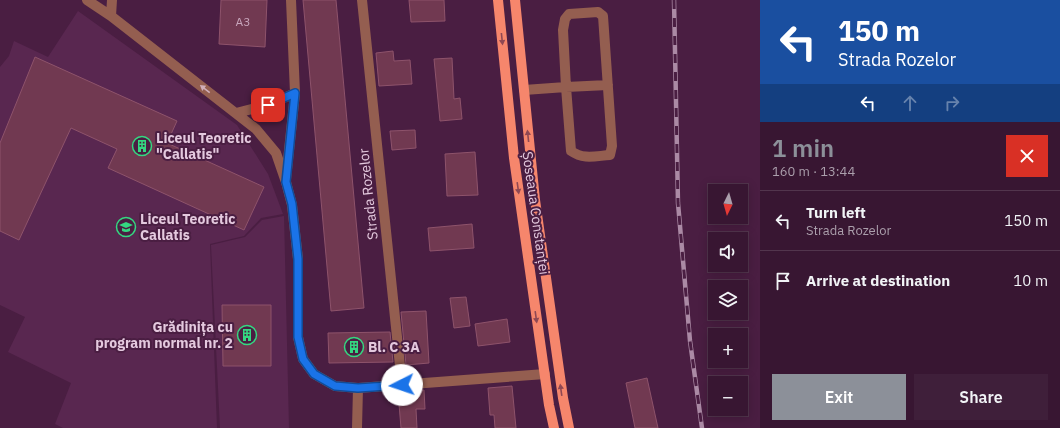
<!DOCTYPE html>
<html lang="en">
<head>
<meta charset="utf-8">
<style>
  body { margin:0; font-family:"IBM Plex Sans",sans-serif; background:#3f1f3a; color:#f1f3f6; height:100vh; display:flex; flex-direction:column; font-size:15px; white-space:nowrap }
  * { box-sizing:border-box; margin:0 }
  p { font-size:13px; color:#ab9fac }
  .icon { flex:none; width:22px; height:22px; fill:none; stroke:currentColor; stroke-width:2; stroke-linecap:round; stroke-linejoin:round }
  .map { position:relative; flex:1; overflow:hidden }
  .panel { display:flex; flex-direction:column; background:#381632; width:300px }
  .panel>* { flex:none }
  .guide { background:#1a4fa0; color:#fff; overflow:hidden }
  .needle { width:26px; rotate:185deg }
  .buttons { position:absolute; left:708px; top:184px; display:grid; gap:8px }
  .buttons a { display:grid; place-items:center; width:40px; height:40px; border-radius:0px; background:#381632; box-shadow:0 2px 10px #0003,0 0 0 1px #52354d; font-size:20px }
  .pin { position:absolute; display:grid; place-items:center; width:34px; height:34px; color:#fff; margin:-17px; border-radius:8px; box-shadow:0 2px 6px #0006 }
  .me { position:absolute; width:44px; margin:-22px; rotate:266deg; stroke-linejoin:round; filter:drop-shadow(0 0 3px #0008) }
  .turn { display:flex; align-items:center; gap:14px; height:84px; padding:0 12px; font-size:18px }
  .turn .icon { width:52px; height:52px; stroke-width:2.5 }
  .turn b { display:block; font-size:28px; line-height:34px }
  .lanes { display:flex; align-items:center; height:38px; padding:0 12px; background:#0003; justify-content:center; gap:20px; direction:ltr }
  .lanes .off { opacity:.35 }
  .round { display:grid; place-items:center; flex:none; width:42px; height:42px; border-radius:0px; background:#3f1f3a }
  .head { display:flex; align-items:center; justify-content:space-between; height:68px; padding:0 12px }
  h1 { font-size:24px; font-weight:600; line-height:30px; color:#8c9099 }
  .primary-button { display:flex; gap:8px; margin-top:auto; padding:8px 12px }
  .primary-button a { flex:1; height:46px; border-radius:0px; background:#8c9099; color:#fff; font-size:16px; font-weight:600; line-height:46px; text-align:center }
  .primary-button a+a { background:#3f1f3a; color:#f1f3f6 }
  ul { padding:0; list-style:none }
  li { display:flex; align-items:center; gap:12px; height:60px; padding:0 12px; border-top:1px solid #52354d }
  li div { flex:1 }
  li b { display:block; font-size:15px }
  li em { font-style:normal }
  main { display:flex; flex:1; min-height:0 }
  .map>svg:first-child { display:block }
  .built { fill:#592750 }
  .building { fill:#713951; stroke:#8e536b }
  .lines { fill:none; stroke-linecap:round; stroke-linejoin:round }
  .minor { stroke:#945e50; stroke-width:10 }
  .major { stroke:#f6866c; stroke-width:10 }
  .rail-casing { stroke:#ab8aa5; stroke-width:4.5 }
  .rail { stroke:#4a1e42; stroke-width:3; stroke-dasharray:9; stroke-linecap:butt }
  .oneway { fill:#8f4853 }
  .oneway2 { fill:#d0aeba }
  .route-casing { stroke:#114b97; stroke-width:10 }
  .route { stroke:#1a73e8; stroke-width:7 }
  .labels { text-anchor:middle; stroke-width:4; stroke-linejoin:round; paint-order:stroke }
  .number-label { font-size:12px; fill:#c7a5bb }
  .poi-label { font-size:14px; font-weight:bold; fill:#e4c9de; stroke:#4a1e42; text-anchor:start }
  .street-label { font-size:14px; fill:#e4c9de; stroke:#4a1e42 }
</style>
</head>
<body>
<main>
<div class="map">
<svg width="760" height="428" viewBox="0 0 760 428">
  <rect width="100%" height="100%" fill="#4a1e42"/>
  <!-- built -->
  <path class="built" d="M 78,11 L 237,125 L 268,174 L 283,214 L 261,218 L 244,236 L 210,244 L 217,428 L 63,428 L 55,424 L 71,383 L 8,352 L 25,317 L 0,305 L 0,67 L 9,56 L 14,41 L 48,57 Z
    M 284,216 L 289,428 L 220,428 L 211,245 L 245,237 L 262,220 Z"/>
  <!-- building -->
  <path class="building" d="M 221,0 L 267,0 L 265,47 L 219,44 Z
    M 303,0 L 336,0 L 364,308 L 331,311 Z
    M 409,0 L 444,0 L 445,21 L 411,22 Z
    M 393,51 L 394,61 L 410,60 L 412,84 L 379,86 L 376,53 Z
    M 35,57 L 177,121 L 167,143 L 264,187 L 244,230 L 108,168 L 117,149 L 71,128 L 19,240 L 0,231 L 0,143 Z
    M 452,58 L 454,99 L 460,98 L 462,119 L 440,121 L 434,59 Z
    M 415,130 L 416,148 L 392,150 L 390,131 Z
    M 475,152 L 478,195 L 447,196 L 445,154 Z
    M 472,224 L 474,248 L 430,251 L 428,228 Z
    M 466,297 L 470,326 L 454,328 L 450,298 Z
    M 222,305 L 271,305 L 271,366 L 223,366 Z
    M 426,311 L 429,363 L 406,365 L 401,312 Z
    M 507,319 L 510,342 L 478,346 L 475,324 Z
    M 390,332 L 393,362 L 329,363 L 328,333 Z
    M 647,378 L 658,428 L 635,428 L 626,383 Z
    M 512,386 L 516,428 L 495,428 L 494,415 L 490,415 L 488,388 Z
    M 424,390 L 425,409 L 416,409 L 417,428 L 401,428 L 398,392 Z"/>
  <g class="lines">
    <!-- minor -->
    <path class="minor" d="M 87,0 L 111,16 L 256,129 L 276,153 L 286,182 L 292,205 L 298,259 L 298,337 L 303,359 L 314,374 L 335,386 L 358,388 L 545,374
      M 362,0 L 402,385
      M 111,16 L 112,0
      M 524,90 L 566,87 L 571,151 C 584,160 595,156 610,155 L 612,146 L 603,16 L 598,12 L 569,14 L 565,19 L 563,30 L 566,87 L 608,85
      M 236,113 L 268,105 L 295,93 L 291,0
      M 286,179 L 295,93
      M 357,428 L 358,388"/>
    <!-- major -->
    <path class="major" d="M 498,0 L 514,158 L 549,405 L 554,428
      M 515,0 L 535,200 L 563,398 L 569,428"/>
    <defs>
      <path id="rail" d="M 674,0 L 678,203 L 690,341 L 702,428"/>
    </defs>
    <!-- rail casing -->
    <use href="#rail" class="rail-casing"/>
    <!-- rail -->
    <use href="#rail" class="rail"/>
  </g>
  <!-- one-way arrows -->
  <defs><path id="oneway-solid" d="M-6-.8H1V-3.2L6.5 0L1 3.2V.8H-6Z"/></defs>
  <g class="oneway">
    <use href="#oneway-solid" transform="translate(502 39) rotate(84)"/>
    <use href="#oneway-solid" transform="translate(528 136) rotate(-96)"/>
    <use href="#oneway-solid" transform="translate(518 188) rotate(82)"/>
    <use href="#oneway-solid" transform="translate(536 317) rotate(82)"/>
    <use href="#oneway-solid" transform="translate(561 390) rotate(-98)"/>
  </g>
  <use class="oneway2" href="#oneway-solid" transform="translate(205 89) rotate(-142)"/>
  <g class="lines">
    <defs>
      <path id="route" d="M 268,105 L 295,93 L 286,182 L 292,204 L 298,259 L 298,337 L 303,359 L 314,374 L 335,386 L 358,388 L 402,385"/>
    </defs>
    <!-- route casing -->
    <use href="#route" class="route-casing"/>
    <!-- route -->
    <use href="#route" class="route"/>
  </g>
  <!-- icons -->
  <defs>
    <symbol id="building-ring" viewBox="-11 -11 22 22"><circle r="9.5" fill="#4a1e42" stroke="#34d881" stroke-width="1.5"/><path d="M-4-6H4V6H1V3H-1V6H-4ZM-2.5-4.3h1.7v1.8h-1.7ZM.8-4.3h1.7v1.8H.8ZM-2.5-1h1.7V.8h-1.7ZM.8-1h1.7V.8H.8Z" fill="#34d881"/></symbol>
    <symbol id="university-ring" viewBox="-11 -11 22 22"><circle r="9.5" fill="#4a1e42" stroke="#34d881" stroke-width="1.5"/><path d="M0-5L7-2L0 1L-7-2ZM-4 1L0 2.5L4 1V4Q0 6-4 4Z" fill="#34d881"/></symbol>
  </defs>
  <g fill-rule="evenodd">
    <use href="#building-ring" x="131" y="135" width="22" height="22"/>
    <use href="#university-ring" x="115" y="216" width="22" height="22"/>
    <use href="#building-ring" x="236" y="324" width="22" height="22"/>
    <use href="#building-ring" x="343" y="336" width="22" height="22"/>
  </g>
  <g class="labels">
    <!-- number labels -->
    <g class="number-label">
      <text x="243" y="26">A3</text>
    </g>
    <!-- poi labels -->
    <g class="poi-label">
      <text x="156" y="143">Liceul Teoretic<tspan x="156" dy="16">"Callatis"</tspan></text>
      <text x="140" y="224">Liceul Teoretic<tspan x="140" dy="16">Callatis</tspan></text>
      <text x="233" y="332" text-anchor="end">Grădinița cu<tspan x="233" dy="16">program normal nr. 2</tspan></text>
      <text x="368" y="352">Bl. C 3A</text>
    </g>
    <!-- street labels -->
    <g class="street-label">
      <text transform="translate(368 194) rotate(-96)" y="5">Strada Rozelor</text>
      <text transform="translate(536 213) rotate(82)" y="5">Șoseaua Constanței</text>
    </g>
  </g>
</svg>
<div class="buttons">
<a><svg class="needle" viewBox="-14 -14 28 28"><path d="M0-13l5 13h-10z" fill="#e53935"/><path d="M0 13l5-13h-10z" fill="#ab9fac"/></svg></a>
<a><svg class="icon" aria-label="sound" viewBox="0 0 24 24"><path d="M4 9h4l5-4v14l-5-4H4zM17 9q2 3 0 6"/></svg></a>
<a><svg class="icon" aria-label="layers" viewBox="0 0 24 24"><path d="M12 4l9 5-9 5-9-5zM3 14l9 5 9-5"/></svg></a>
<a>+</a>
<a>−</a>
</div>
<div class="pin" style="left:268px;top:105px;background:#d93025"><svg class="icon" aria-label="arrive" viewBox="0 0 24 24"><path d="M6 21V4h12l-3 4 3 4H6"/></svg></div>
<svg class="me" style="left:402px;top:385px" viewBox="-20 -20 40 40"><circle r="19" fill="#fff"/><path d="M0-13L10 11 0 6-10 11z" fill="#1a73e8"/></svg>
</div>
<section class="panel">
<div class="guide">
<div class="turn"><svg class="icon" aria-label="left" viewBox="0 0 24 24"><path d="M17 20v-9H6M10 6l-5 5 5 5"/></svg><div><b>150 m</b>Strada Rozelor</div></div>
<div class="lanes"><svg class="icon" aria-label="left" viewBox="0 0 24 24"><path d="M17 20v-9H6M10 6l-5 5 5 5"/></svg><svg class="icon off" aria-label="ahead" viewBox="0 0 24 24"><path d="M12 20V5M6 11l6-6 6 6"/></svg><svg class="icon off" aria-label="right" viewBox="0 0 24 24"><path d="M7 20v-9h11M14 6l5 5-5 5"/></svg></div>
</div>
<div class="head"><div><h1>1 min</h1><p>160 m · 13:44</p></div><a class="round" style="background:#d93025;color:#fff"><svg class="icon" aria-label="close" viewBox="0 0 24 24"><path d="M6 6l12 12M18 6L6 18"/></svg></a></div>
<ul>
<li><svg class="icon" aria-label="left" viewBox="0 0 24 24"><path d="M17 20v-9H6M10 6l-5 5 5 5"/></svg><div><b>Turn left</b><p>Strada Rozelor</p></div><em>150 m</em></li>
<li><svg class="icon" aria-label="arrive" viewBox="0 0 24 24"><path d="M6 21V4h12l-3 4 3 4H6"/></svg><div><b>Arrive at destination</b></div><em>10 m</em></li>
</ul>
<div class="primary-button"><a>Exit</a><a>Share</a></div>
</section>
</main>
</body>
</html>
